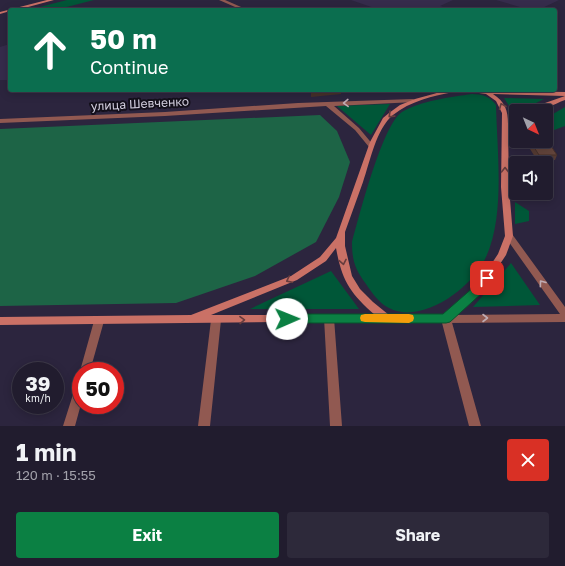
<!DOCTYPE html>
<html lang="en">
<head>
<meta charset="utf-8">
<style>
  body { margin:0; font-family:"Golos Text",sans-serif; background:#2d293a; color:#f1f3f6; height:100vh; display:flex; flex-direction:column; font-size:15px; white-space:nowrap }
  * { box-sizing:border-box; margin:0 }
  p { font-size:13px; color:#a2a1aa }
  .icon { flex:none; width:22px; height:22px; fill:none; stroke:currentColor; stroke-width:2; stroke-linecap:round; stroke-linejoin:round }
  .map { position:relative; height:426px; overflow:hidden }
  .drawer { display:flex; flex-direction:column; background:#211c2e; flex:1 }
  .drawer>* { flex:none }
  .guide { position:absolute; left:8px; top:8px; width:549px; height:84px; border-radius:4px; box-shadow:0 2px 10px #0003,0 0 0 1px #3e3a4a; background:#0b6e4f; color:#fff; overflow:hidden }
  .needle { width:26px; rotate:137deg }
  .tools { position:absolute; left:509px; top:104px; display:grid; gap:8px }
  .tools a { display:grid; place-items:center; width:44px; height:44px; border-radius:4px; background:#211c2e; box-shadow:0 2px 10px #0003,0 0 0 1px #3e3a4a; font-size:20px }
  .speed { position:absolute; left:12px; top:362px; display:flex; gap:8px; font-size:20px; font-weight:700; text-align:center }
  .speed>* { display:grid; place-content:center; width:52px; height:52px; border-radius:50%; background:#211c2e; box-shadow:0 2px 10px #0003,0 0 0 1px #3e3a4a; line-height:1 }
  .speed small { font-size:10px; font-weight:400 }
  .speed .limit { border:6px solid #d22; background:#fff; color:#111 }
  .pin { position:absolute; display:grid; place-items:center; width:34px; height:34px; color:#fff; margin:-17px; border-radius:8px; box-shadow:0 2px 6px #0006 }
  .me { position:absolute; width:44px; margin:-22px; rotate:89deg; stroke-linejoin:round; filter:drop-shadow(0 0 3px #0008) }
  .turn { display:flex; align-items:center; gap:14px; height:84px; padding:0 16px; font-size:18px }
  .turn .icon { width:52px; height:52px; stroke-width:2.5 }
  .turn b { display:block; font-size:28px; line-height:34px }
  .round { display:grid; place-items:center; flex:none; width:42px; height:42px; border-radius:4px; background:#2d293a }
  .headline { display:flex; align-items:center; justify-content:space-between; height:68px; padding:0 16px }
  h1 { font-size:24px; font-weight:700; line-height:30px }
  .cta { display:flex; gap:8px; margin-top:auto; padding:8px 16px }
  .cta a { flex:1; height:46px; border-radius:4px; background:#0b8043; color:#fff; font-size:16px; font-weight:700; line-height:46px; text-align:center }
  .cta a+a { background:#2d293a; color:#f1f3f6 }
  .map>svg:first-child { display:block }
  .built { fill:#362c4c }
  .green { fill:#005738 }
  .forest { fill:#1d6446 }
  .lines { fill:none; stroke-linecap:round; stroke-linejoin:round }
  .minor { fill:#915951; fill-rule:evenodd }
  .tertiary { fill:#915951; fill-rule:evenodd }
  .secondary { fill:#ca7166; fill-rule:evenodd }
  .wall { fill:#573c34 }
  .shaded-wall { fill:#47312b }
  .building { fill:#65463d; stroke:#47312b }
  .oneway { stroke:#bfacb4 }
  .oneway2 { stroke:#663c3d }
  .route { fill:#0b8043; stroke:#07532c }
  .slow { fill:#f59e0b }
  .labels { text-anchor:middle; stroke-width:4; stroke-linejoin:round; paint-order:stroke }
  .far-street-label { font-size:12px; fill:#d3cfdf; stroke:#14101b }
</style>
</head>
<body>
<div class="map">
<svg width="565" height="426" viewBox="0 0 565 426">
  <rect width="100%" height="100%" fill="#2c253e"/>
  <!-- built -->
  <path class="built" d="M 351,0 L 453,0 L 440,6 L 449,9 L 447,10 L 380,10 Z
    M 496,0 L 559,0 L 538,10 L 530,10 Z
    M 10,44 L 10,80 L 0,80 L 0,47 Z"/>
  <!-- green -->
  <path class="green" d="M 67,0 L 94,0 L 55,10 L 28,10 Z
    M 472,94 C 482,94 491,97 496,105 C 497,151 506,220 484,261 C 470,289 421,325 389,308 C 379,303 372,293 366,284 C 355,269 352,261 352,242 C 359,217 382,125 402,112 C 420,101 451,97 472,94 Z
    M 504,98 L 544,99 L 520,111 L 516,111 L 516,113 L 514,114 Z
    M 390,104 L 371,135 L 337,106 Z
    M 565,107 L 565,126 L 546,133 L 546,118 Z
    M 515,202 L 529,211 L 529,221 L 515,224 Z
    M 511,263 L 540,305 L 473,307 Z
    M 331,271 L 359,309 L 250,309 Z"/>
  <!-- forest -->
  <path class="forest" d="M 320,115 L 337,131 L 350,162 L 339,197 L 316,242 L 255,276 L 176,303 L 0,306 L 0,129 Z"/>
  <g class="lines">
    <!-- minor -->
    <path class="minor" d="M 413,99 L 416,101 L 415,102 L 334,106 L 359,128 L 374,146 L 371,148 L 369,147 L 355,130 L 326,106 L 165,116 L 0,123 L 0,119 L 165,112 L 298,103 Z
      M 329,314 L 332,315 L 334,318 L 342,426 L 330,426 L 324,318 L 326,315 Z
      M 446,315 L 449,316 L 451,319 L 481,426 L 469,426 L 441,319 L 443,316 Z
      M 216,316 L 219,317 L 221,320 L 210,426 L 198,426 L 211,320 L 213,317 Z
      M 99,317 L 102,318 L 104,321 L 90,371 L 81,371 L 81,374 L 80,371 L 94,321 L 96,318 Z
      M 81,380 L 81,404 L 75,426 L 63,426 L 76,385 L 77,382 Z"/>
    <!-- tertiary -->
    <path class="tertiary" d="M 219,0 L 225,0 L 248,10 L 242,10 Z
      M 431,90 L 438,90 L 441,93 L 438,95 Z
      M 509,233 L 512,234 L 565,307 L 565,322 L 446,323 L 443,322 L 441,319 L 443,316 L 446,315 L 560,314 L 506,238 L 505,236 L 506,234 Z"/>
    <!-- secondary -->
    <path class="secondary" d="M 47,0 L 54,0 L 17,10 L 10,10 L 10,11 L 0,14 L 0,12 Z
      M 448,90 L 565,92 L 565,96 L 493,94 C 505,102 508,110 508,124 L 516,120 L 516,125 L 508,129 L 509,187 L 513,236 L 506,255 L 482,291 L 449,322 L 446,323 L 279,322 L 0,325 L 0,317 L 191,315 L 291,276 L 320,257 L 336,238 L 370,142 L 383,118 L 389,113 L 400,105 L 415,99 ZM 454,92 L 472,92 L 486,94 L 496,101 L 502,113 L 501,187 L 505,236 L 498,254 L 476,287 L 444,315 L 389,315 L 373,302 L 360,289 L 352,276 L 345,246 L 345,232 C 351,215 357,199 363,182 C 370,162 376,129 393,115 C 410,101 433,96 454,92 ZM 336,248 C 342,281 350,293 375,315 L 211,315 L 297,280 L 326,261 Z
      M 565,96 L 565,100 C 554,104 543,111 532,111 L 545,103 Z"/>
  </g>
  <!-- wall -->
  <path class="wall" d="M 532,144 L 557,155 L 555,160 L 537,160 L 530,149 Z"/>
  <!-- shaded-wall -->
  <path class="shaded-wall" d="M 333,90 L 341,90 L 341,94 L 311,97 L 311,92 Z"/>
  <!-- building -->
  <path class="building" d="M 311,90 L 333,90 L 311,92 Z
    M 549,143 L 557,155 L 539,155 L 532,144 Z"/>
  <!-- one-way arrows -->
  <defs><path id="oneway-chevron" d="M-2-3.5L2.5 0L-2 3.5" fill="none" stroke-width="1.6" stroke-linecap="round" stroke-linejoin="round"/></defs>
  <g class="oneway">
    <use href="#oneway-chevron" transform="translate(346 103) rotate(178)"/>
    <use href="#oneway-chevron" transform="translate(542 283) rotate(-126)"/>
    <use href="#oneway-chevron" transform="translate(485 318)"/>
  </g>
  <g class="oneway2">
    <use href="#oneway-chevron" transform="translate(502 106) rotate(-112)"/>
    <use href="#oneway-chevron" transform="translate(391 115) rotate(136)"/>
    <use href="#oneway-chevron" transform="translate(505 170) rotate(-90)"/>
    <use href="#oneway-chevron" transform="translate(343 262) rotate(79)"/>
    <use href="#oneway-chevron" transform="translate(289 280) rotate(154)"/>
    <use href="#oneway-chevron" transform="translate(242 320) rotate(-1)"/>
  </g>
  <!-- route -->
  <path class="route" d="M 487,274 L 491,275 L 492,278 L 483,292 L 450,322 L 446,323 L 287,323 L 283,322 L 281,319 L 283,316 L 287,314 L 443,314 L 475,286 L 484,275 Z"/>
  <!-- slow -->
  <path class="slow" d="M 365,314 L 409,314 L 413,315 L 414,318 L 413,321 L 409,323 L 365,322 L 361,321 L 360,318 L 361,315 Z"/>
  <g class="labels">
    <!-- far-street labels -->
    <g class="far-street-label">
      <text transform="translate(140 104) rotate(-3)" y="4">улица Шевченко</text>
    </g>
  </g>
</svg>
<div class="tools">
<a><svg class="needle" viewBox="-14 -14 28 28"><path d="M0-13l5 13h-10z" fill="#e53935"/><path d="M0 13l5-13h-10z" fill="#a2a1aa"/></svg></a>
<a><svg class="icon" aria-label="sound" viewBox="0 0 24 24"><path d="M4 9h4l5-4v14l-5-4H4zM17 9q2 3 0 6"/></svg></a>
</div>
<div class="speed"><div>39<small>km/h</small></div><div class="limit">50</div></div>
<div class="pin" style="left:487px;top:278px;background:#d93025"><svg class="icon" aria-label="arrive" viewBox="0 0 24 24"><path d="M6 21V4h12l-3 4 3 4H6"/></svg></div>
<svg class="me" style="left:287px;top:319px" viewBox="-20 -20 40 40"><circle r="19" fill="#fff"/><path d="M0-13L10 11 0 6-10 11z" fill="#0b8043"/></svg>
<div class="guide">
<div class="turn"><svg class="icon" aria-label="ahead" viewBox="0 0 24 24"><path d="M12 20V5M6 11l6-6 6 6"/></svg><div><b>50 m</b>Continue</div></div>
</div>
</div>
<section class="drawer">
<div class="headline"><div><h1>1 min</h1><p>120 m · 15:55</p></div><a class="round" style="background:#d93025;color:#fff"><svg class="icon" aria-label="close" viewBox="0 0 24 24"><path d="M6 6l12 12M18 6L6 18"/></svg></a></div>
<div class="cta"><a>Exit</a><a>Share</a></div>
</section>
</body>
</html>
